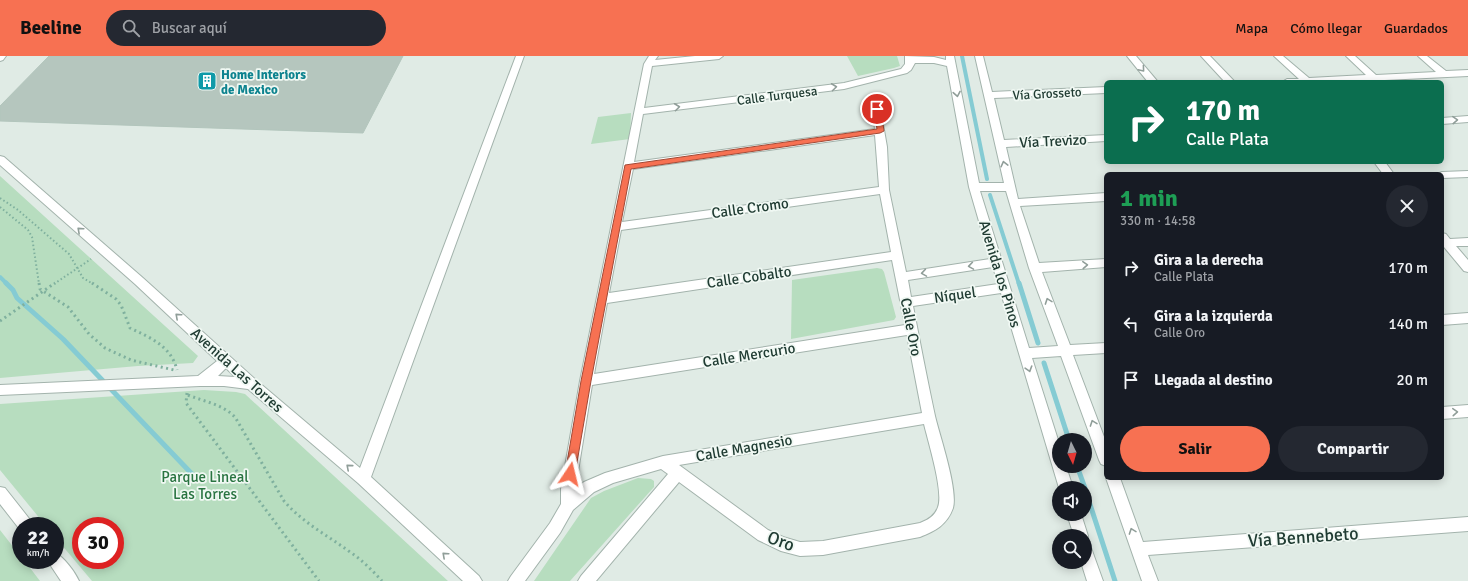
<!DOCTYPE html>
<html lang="es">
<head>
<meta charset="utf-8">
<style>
  body { margin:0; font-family:Signika,sans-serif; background:#242831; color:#f1f3f6; height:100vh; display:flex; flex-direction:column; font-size:15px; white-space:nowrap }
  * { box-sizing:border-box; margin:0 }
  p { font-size:13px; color:#9ea1a6 }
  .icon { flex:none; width:22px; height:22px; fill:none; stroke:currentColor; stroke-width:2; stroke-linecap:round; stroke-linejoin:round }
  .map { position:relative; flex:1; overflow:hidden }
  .details { position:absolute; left:1104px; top:116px; width:340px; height:308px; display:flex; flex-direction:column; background:#171b24; border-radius:6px; box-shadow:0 2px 10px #0003 }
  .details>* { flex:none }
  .banner { position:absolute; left:1104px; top:24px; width:340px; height:84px; border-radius:6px; box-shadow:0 2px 10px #0003; background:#0b6e4f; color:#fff; overflow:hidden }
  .needle { width:26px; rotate:175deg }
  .fabs { position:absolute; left:1052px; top:377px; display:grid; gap:8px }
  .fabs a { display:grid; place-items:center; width:40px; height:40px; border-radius:50%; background:#171b24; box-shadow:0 2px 10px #0003; font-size:20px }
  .speed { position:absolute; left:12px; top:461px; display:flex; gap:8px; font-size:20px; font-weight:700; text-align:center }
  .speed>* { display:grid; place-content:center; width:52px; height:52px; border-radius:50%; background:#171b24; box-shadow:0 2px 10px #0003; line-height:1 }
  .speed small { font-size:10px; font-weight:400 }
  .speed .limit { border:6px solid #d22; background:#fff; color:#111 }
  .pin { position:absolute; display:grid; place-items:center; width:34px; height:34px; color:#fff; margin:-17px; border:2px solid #fff; border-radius:50%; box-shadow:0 1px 4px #0007 }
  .me { position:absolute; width:44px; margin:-22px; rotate:10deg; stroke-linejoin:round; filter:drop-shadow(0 0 3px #0008) }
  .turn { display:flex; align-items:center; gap:14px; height:84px; padding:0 16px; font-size:18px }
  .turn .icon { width:52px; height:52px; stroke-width:2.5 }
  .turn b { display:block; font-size:28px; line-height:34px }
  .round { display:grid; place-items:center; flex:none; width:42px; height:42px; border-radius:21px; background:#242831 }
  .overview { display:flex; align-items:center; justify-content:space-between; height:68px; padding:0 16px }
  h1 { font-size:24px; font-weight:800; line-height:30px; color:#1e9e55 }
  .action { display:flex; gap:8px; margin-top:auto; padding:8px 16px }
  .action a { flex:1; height:46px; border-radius:24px; background:#f77152; color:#111; font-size:16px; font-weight:800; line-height:46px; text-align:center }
  .action a+a { background:#242831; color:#f1f3f6 }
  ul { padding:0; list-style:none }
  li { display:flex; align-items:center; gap:12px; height:56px; padding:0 16px }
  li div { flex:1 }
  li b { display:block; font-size:15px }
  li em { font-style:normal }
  header { display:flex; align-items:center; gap:24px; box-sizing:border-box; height:56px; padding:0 20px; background:#f77152; color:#111 }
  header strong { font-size:19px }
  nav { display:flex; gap:22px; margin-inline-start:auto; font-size:14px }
  .search { width:280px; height:36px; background:#242831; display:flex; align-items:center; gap:10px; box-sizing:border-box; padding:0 14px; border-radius:22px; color:#9ea1a6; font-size:15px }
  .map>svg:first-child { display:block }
  .green { fill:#b7ddbf; fill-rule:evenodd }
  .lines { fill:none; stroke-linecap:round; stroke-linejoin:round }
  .stream-far1 { stroke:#85cbd3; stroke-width:4 }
  .stream { stroke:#85cbd3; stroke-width:5 }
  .building { fill:#b5c6be; stroke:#b2c5bc }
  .minor-casing { stroke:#a3b3ac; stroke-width:2 }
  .path-far1 { stroke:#7fb09e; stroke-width:2; stroke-dasharray:1.5 2.5; stroke-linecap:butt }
  .path { stroke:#7fb09e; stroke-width:3; stroke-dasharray:2 3.5; stroke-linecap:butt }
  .minor { fill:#fff; fill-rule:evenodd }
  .oneway { stroke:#909e99 }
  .route { fill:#f77152; stroke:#a14935 }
  .labels { text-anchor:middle; stroke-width:3.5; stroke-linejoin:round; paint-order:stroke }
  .far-culture-label { font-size:13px; font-weight:bold; fill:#0d838f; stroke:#f0f8f3; text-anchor:start }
  .far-street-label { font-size:13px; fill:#203c33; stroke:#f0f8f3 }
  .street-label { font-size:15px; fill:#203c33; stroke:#f0f8f3 }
  .park-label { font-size:15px; fill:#297441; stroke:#f0f8f3 }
  .near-street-label { font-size:18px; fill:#203c33; stroke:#f0f8f3 }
</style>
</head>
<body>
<header>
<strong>Beeline</strong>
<div class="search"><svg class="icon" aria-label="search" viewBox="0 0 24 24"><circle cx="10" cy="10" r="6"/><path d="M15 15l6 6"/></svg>Buscar aquí</div>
<nav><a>Mapa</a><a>Cómo llegar</a><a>Guardados</a></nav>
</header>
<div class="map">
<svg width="1468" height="525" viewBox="0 0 1468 525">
  <rect width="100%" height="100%" fill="#e0ebe5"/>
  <!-- green -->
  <path class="green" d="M 847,0 L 897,0 L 900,10 L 894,12 L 858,20 Z
    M 631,57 L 630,83 L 591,88 L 598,61 Z
    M 0,120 L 198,300 L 193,307 L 138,310 L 0,322 Z
    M 877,212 L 882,213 L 884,216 L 896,261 L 894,264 L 791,283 L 792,224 Z
    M 204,334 L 236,336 L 245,338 L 448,525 L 92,525 L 55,481 L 55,470 L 46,470 L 0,414 L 0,348 ZM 81,470 L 115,470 L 115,504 L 81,504 Z
    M 638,422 L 651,423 L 654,425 L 654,431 L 570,525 L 534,525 L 591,442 L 604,435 Z
    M 0,474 L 21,501 L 21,504 L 24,504 L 40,525 L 0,525 Z"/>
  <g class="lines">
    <!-- stream-far1 -->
    <path class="stream-far1" d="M 962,0 L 987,123
      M 990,139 L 1019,228
      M 0,221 L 7,228"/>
    <!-- stream -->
    <path class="stream" d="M 6,227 L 13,234 L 17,242 L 63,283 L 192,418
      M 1019,227 L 1038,287
      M 1044,307 L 1069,384
      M 1077,410 L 1085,432
      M 1085,433 L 1115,525"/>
  </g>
  <!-- building -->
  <path class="building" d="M 49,0 L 403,0 L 363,77 L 0,65 L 0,50 Z"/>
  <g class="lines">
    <defs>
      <path id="minor" d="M 0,0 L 6,0 L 3,4 L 0,5 Z
        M 516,0 L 524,0 L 371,421 L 479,520 L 482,525 L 463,525 L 358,427 L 248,333 L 224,330 L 200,330 L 0,339 L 0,329 L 198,320 L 217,305 L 135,228 L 0,109 L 0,100 L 4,101 L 143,222 L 256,324 L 360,412 ZM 226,312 L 235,321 L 218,320 Z
        M 649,0 L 658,0 L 655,4 L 695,0 L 723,0 L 719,3 L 652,10 L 644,52 L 844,27 L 901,13 L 905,8 L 905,0 L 934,1 L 946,4 L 946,0 L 954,0 L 979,127 L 1004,127 L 975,0 L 983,0 L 992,36 L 1106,31 L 1106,37 L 994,42 L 1004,84 L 1106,79 L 1106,85 L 1006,91 L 1018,143 L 1106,137 L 1106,145 L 1020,150 L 1039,207 L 1106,203 L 1106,211 L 1042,216 L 1070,289 L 1106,287 L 1106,297 L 1073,299 L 1106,386 L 1106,410 L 1101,408 L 1099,404 L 1061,300 L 1032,302 L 1059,387 L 1059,410 L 1066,410 L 1073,432 L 1059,432 L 1001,237 L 913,250 C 920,286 927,323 935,360 C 940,381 958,433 953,452 C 947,469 935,475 920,481 L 823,499 L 800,500 L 781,495 L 758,484 L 679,426 L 596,525 L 578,525 L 581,520 L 668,418 L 661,413 L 613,427 L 594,436 L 573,454 L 560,477 L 525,525 L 508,525 L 511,520 L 550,467 L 561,448 L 561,433 L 580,325 L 644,8 ZM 915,7 L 934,7 L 947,10 L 969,131 L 990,203 L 906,216 L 889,134 L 887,91 L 880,51 L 877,50 L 872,53 L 875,73 L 634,106 L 643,58 L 844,33 L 907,17 L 911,14 ZM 875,79 L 879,131 L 622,166 L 633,113 ZM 980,135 L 1006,135 L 1029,212 L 1058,290 L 1029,292 ZM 880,138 L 891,196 L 609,237 L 621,174 ZM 892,204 L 905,269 L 594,318 L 607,247 ZM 993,211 L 998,228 L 911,241 L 908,224 ZM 907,279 L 922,357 L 663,400 L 605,417 L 584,426 L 575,434 L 592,329 ZM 924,368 C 928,385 944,436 938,451 C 935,460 928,464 920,467 L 823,485 L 800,486 L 783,481 L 768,474 L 679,409 Z
        M 1127,0 L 1136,0 L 1158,26 L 1148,26 Z
        M 1201,0 L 1210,0 L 1235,26 L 1225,26 Z
        M 1274,0 L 1283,0 L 1309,22 L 1366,19 L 1346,0 L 1355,0 L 1376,19 L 1436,16 L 1418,0 L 1427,0 L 1446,15 L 1468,14 L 1468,20 L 1343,26 L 1282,26 L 1287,23 L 1299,23 Z
        M 1468,60 L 1468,66 L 1442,68 L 1442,62 Z
        M 1374,106 L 1385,106 L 1394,118 L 1383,118 Z
        M 1468,115 L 1468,121 L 1442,122 L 1442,118 L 1437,118 L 1442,116 Z
        M 1442,177 L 1446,178 L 1450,183 L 1468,182 L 1468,190 L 1456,190 L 1468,204 L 1468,216 L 1464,215 L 1444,191 L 1442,191 Z
        M 1468,257 L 1468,267 L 1442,269 L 1442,259 Z
        M 1468,349 L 1468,361 L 1442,363 L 1442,351 Z
        M 1106,422 L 1120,422 L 1143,486 L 1468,461 L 1468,475 L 1148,499 L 1158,525 L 1142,525 Z
        M 0,431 L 5,432 L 31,465 L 33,470 L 21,470 L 21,475 L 0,448 Z
        M 1067,458 L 1081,458 L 1088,480 L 1086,485 L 1085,485 L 1085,480 L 1074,480 Z
        M 1085,487 L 1090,489 L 1103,525 L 1087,525 L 1081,506 L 1085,506 Z
        M 55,497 C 64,501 75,516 79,525 L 61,525 L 47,504 L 55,504 Z"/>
    </defs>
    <!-- minor casing -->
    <use href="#minor" class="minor-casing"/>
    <!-- path-far1 -->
    <path class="path-far1" d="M 0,142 L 18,154 L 69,198 L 83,222 L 93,228
      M 0,151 L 28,174 L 32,181 L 39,228
      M 54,228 L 91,203"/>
    <!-- path -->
    <path class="path" d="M 39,227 L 40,233 L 68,251 L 89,278 L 105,292 L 131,304 L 174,314
      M 92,227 L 116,243 L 121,249 L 130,272 C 151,282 171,290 177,314
      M 0,265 L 55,227
      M 187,337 L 186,347 L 319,525
      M 188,339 C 205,346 222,348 235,361 L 284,445 C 303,467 327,479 350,496 C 362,504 372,514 382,525"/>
    <!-- minor -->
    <use href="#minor" class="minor"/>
  </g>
  <!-- one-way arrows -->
  <defs><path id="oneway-chevron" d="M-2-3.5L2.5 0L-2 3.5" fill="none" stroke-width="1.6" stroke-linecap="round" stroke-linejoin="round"/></defs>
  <g class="oneway">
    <use href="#oneway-chevron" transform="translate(1142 13) rotate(50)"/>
    <use href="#oneway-chevron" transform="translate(834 31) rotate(-7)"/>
    <use href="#oneway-chevron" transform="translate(957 38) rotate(80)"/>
    <use href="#oneway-chevron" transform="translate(677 51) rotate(-7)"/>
    <use href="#oneway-chevron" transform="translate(1455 64) rotate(-3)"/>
    <use href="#oneway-chevron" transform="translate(1004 108) rotate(-104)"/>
    <use href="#oneway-chevron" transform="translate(80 174) rotate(-138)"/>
    <use href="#oneway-chevron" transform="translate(1085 209) rotate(-3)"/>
    <use href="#oneway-chevron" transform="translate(971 210) rotate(171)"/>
    <use href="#oneway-chevron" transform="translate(924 217) rotate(171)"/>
    <use href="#oneway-chevron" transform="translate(1048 245) rotate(-110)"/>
    <use href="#oneway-chevron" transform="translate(178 260) rotate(-138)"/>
    <use href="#oneway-chevron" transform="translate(1029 313) rotate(73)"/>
    <use href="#oneway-chevron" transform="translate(1455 356) rotate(-4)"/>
    <use href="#oneway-chevron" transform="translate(1093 367) rotate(-110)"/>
    <use href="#oneway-chevron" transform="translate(349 411) rotate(-139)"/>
    <use href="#oneway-chevron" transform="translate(1132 475) rotate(-110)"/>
    <use href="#oneway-chevron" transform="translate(445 499) rotate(-138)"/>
  </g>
  <!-- route -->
  <path class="route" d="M 877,51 L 881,53 L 884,75 L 880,77 L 631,113 L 591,325 L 575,418 L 574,422 L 570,423 L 566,422 L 565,418 L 581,325 L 625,109 L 877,73 L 874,53 Z"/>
  <!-- icons -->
  <defs>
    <symbol id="building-square" viewBox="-11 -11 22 22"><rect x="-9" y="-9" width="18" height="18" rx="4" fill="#0f9aa8" stroke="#f0f8f3"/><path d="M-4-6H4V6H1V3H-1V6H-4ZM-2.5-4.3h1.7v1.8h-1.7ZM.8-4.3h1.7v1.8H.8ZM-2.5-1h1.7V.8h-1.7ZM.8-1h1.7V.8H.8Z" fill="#fff"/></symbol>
  </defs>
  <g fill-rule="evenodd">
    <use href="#building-square" x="196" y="14" width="22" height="22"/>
  </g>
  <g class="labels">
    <!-- far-culture labels -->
    <g class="far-culture-label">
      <text x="221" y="23">Home Interiors<tspan x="221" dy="15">de Mexico</tspan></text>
    </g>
    <!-- far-street labels -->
    <g class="far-street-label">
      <text transform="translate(1047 37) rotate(-3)" y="5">Vía Grosseto</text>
      <text transform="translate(777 39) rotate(-7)" y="5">Calle Turquesa</text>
    </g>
    <!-- street labels -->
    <g class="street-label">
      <text transform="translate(1053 85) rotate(-3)" y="5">Vía Trevizo</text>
      <text transform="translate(750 152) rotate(-8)" y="5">Calle Cromo</text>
      <text transform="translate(1000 218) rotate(73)" y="5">Avenida los Pinos</text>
      <text transform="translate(749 221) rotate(-8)" y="5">Calle Cobalto</text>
      <text transform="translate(955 239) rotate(-8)" y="5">Níquel</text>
      <text transform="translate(911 271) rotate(79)" y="5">Calle Oro</text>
      <text transform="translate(749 299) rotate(-9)" y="5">Calle Mercurio</text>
      <text transform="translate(237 314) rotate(42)" y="5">Avenida Las Torres</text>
      <text transform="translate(744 392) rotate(-10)" y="5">Calle Magnesio</text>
    </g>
    <!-- park labels -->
    <g class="park-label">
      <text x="205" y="426">Parque Lineal<tspan x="205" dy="17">Las Torres</tspan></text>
    </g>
    <!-- near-street labels -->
    <g class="near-street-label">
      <text transform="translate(1303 481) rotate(-4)" y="6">Vía Bennebeto</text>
      <text transform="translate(781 485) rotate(20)" y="6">Oro</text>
    </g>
  </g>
</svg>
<div class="fabs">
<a><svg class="needle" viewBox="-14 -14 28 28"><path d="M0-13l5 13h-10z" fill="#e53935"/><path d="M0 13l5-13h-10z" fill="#9ea1a6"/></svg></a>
<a><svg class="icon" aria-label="sound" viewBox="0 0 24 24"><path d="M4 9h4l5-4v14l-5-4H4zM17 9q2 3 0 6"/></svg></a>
<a><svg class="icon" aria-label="search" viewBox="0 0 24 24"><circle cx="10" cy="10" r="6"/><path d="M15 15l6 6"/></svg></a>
</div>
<div class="speed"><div>22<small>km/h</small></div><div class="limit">30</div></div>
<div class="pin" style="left:877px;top:53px;background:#d93025"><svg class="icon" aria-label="arrive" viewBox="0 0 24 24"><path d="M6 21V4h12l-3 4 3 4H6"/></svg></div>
<svg class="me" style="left:570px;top:418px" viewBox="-20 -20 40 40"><path d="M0-17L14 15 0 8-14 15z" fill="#f77152" stroke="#fff" stroke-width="4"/></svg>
<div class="banner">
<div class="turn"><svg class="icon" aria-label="right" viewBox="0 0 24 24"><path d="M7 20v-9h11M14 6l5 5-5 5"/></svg><div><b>170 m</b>Calle Plata</div></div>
</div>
<section class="details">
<div class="overview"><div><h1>1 min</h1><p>330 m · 14:58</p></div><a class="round"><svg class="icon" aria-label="close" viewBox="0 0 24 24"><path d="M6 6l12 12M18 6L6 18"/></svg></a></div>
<ul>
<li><svg class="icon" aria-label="right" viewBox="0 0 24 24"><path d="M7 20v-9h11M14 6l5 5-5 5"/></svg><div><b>Gira a la derecha</b><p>Calle Plata</p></div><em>170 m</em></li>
<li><svg class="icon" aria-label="left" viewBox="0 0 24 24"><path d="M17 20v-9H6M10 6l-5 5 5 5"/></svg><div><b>Gira a la izquierda</b><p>Calle Oro</p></div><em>140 m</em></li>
<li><svg class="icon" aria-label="arrive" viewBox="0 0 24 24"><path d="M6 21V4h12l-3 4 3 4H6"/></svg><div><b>Llegada al destino</b></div><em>20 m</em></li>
</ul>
<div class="action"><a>Salir</a><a>Compartir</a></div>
</section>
</div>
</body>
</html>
